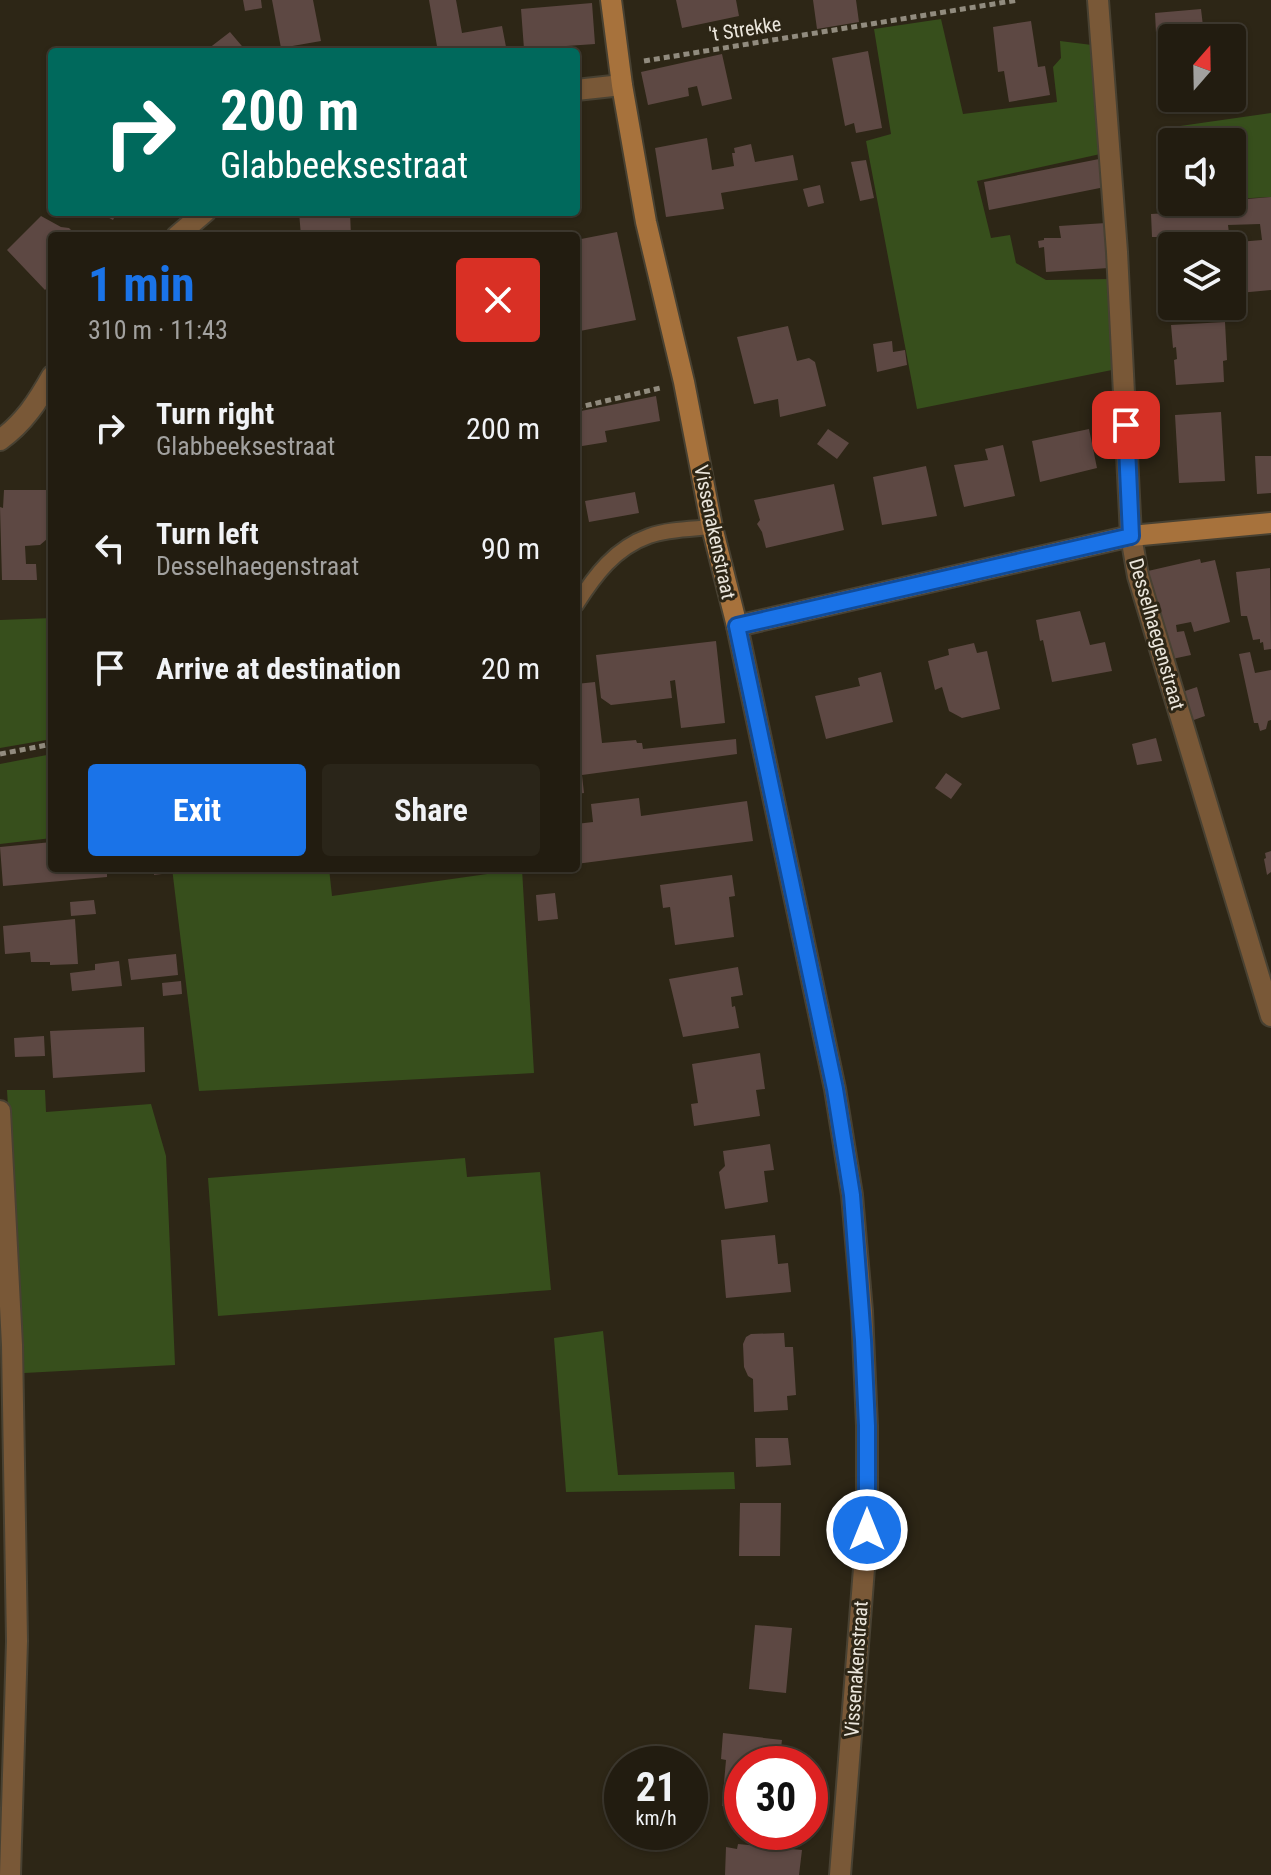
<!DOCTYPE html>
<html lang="en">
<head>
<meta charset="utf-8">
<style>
  body { margin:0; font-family:"Roboto Condensed",sans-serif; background:#2a2519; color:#f1f3f6; height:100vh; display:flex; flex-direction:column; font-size:30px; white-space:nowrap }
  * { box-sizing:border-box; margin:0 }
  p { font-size:26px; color:#a2a19f }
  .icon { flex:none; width:44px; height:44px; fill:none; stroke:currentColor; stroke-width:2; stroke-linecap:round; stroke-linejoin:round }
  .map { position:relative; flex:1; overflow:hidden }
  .side { position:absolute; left:48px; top:232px; width:532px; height:640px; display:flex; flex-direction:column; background:#221c10; border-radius:8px; box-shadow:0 2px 6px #0004,0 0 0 2px #3f3a30 }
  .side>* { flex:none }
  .guide { position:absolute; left:48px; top:48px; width:532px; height:168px; border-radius:8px; box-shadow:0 2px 6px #0004,0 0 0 2px #3f3a30; background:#00695c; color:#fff; overflow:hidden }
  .needle { width:52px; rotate:20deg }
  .buttons { position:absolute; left:1158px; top:24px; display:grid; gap:16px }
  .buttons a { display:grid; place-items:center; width:88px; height:88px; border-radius:8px; background:#221c10; box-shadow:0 2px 6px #0004,0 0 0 2px #3f3a30; font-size:40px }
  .speed { position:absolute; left:604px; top:1746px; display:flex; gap:16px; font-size:40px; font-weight:700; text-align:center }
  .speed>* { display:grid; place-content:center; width:104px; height:104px; border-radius:50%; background:#221c10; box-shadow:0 2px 6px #0004,0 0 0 2px #3f3a30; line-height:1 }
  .speed small { font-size:20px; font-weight:400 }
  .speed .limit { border:12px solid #d22; background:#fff; color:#111 }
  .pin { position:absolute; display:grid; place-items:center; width:68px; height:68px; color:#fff; margin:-34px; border-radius:16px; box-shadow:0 4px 12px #0006 }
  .me { position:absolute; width:88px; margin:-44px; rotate:0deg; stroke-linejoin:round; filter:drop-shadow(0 0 6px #0008) }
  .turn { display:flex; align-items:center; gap:28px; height:168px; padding:0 40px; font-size:36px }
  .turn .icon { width:104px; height:104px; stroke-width:2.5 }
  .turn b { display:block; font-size:56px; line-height:68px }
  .round { display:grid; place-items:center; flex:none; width:84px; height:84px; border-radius:8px; background:#2a2519 }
  .head { display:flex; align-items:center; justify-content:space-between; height:136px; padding:0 40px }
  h1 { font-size:48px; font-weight:700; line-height:60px; color:#1a73e8 }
  .cta { display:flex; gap:16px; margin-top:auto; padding:16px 40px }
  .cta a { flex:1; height:92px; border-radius:8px; background:#1a73e8; color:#fff; font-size:32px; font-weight:700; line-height:92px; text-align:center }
  .cta a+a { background:#2a2519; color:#f1f3f6 }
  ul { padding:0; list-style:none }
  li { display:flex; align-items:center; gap:24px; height:120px; padding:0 40px }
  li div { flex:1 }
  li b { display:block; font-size:30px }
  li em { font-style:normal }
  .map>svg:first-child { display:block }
  .green { fill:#374f1c }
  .building { fill:#5d4843 }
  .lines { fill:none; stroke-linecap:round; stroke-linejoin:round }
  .lane-casing { stroke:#484132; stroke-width:18 }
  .street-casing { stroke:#484132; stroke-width:24 }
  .secondary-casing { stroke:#484132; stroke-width:24 }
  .path { stroke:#918b7e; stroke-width:5; stroke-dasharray:6 4; stroke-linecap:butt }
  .lane { stroke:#795837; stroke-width:14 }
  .street { stroke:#795837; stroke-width:20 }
  .secondary { stroke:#a7723c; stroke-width:20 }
  .route-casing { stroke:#114b97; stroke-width:20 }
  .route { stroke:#1a73e8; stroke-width:14 }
  .labels { text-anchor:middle; stroke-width:6; stroke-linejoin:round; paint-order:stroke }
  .street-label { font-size:20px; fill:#ebe6dc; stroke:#2d2616 }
</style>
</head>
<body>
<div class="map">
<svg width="1271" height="1875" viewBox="0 0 1271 1875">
  <rect width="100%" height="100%" fill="#2d2616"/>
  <!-- green -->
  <path class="green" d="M 941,19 L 963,114 L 1057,102 L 1053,67 L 1061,58 L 1060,41 L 1092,45 L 1105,153 L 977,181 L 991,238 L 1010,235 L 1016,263 L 1046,280 L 1112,279 L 1117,369 L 917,409 L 866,141 L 891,134 L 874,29 Z
    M 1271,113 L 1271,197 L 1232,199 L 1232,142 L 1172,142 L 1172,202 L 1193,202 L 1169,204 L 1166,128 Z
    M 52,618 L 52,739 L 0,748 L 0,620 Z
    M 52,754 L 52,838 L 0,844 L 0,764 Z
    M 172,868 L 329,868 L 332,896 L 522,869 L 534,1073 L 199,1091 Z
    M 7,1090 L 45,1090 L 46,1112 L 151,1104 L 166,1156 L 175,1365 L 24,1373 Z
    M 465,1158 L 467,1177 L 540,1172 L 551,1290 L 218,1316 L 208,1178 Z
    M 603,1331 L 618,1475 L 734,1472 L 735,1489 L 566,1492 L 554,1338 Z"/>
  <!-- building -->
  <path class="building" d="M 243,0 L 261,0 L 262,8 L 245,11 Z
    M 272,0 L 313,0 L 321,41 L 281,48 Z
    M 429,0 L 456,0 L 462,33 L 502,26 L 507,52 L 438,52 Z
    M 676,0 L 736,0 L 739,16 L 682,28 Z
    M 813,0 L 856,0 L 859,22 L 817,29 Z
    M 592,3 L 595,44 L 524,49 L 521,9 Z
    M 1201,9 L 1203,26 L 1219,24 L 1220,38 L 1172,38 L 1172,49 L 1164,49 L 1156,33 L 1155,13 Z
    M 1031,21 L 1038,67 L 1045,66 L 1050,95 L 1009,102 L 1004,71 L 998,72 L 993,27 Z
    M 230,32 L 247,52 L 204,52 Z
    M 868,51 L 882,128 L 856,133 L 854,123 L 845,126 L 832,58 Z
    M 722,54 L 732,99 L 702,106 L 697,86 L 688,88 L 689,96 L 648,105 L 641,72 Z
    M 707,138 L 712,170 L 734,166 L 732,153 L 735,153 L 734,148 L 751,144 L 755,162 L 793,155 L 798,180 L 721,193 L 724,209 L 666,217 L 655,148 Z
    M 1099,159 L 1105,187 L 989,210 L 984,182 Z
    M 866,160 L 874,198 L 860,201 L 851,162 Z
    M 820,185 L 824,203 L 808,207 L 803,189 Z
    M 1271,197 L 1271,290 L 1239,293 L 1238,242 L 1262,240 L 1260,224 L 1228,225 L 1229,233 L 1213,234 L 1213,237 L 1152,237 L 1151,214 L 1169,213 L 1170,210 L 1209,209 L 1210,202 Z
    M 98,212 L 117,212 L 113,220 Z
    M 299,212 L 350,212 L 351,236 L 301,236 Z
    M 41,216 L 61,227 L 69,228 L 77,236 L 52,236 L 52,283 L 45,290 L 7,250 Z
    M 1106,223 L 1109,268 L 1046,272 L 1044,247 L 1039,248 L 1038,241 L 1044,240 L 1044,238 L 1061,238 L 1059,226 Z
    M 617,232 L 636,320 L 580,331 L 576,313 L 576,240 Z
    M 1225,322 L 1227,360 L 1223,361 L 1224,382 L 1176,385 L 1174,360 L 1177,359 L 1176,347 L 1173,348 L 1171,325 Z
    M 788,326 L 797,361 L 809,358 L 815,362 L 826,406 L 780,417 L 778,399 L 754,404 L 737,337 Z
    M 892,341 L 893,352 L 905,350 L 907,365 L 877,372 L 873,344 Z
    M 656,396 L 660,421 L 605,431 L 607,442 L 576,447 L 576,412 Z
    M 1221,412 L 1225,481 L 1179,483 L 1175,415 Z
    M 828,429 L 849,443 L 837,459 L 817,444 Z
    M 1089,429 L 1097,468 L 1040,482 L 1032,441 Z
    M 1003,445 L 1015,496 L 964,507 L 954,465 L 988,460 L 985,449 Z
    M 1255,456 L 1271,456 L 1271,493 L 1257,494 Z
    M 926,466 L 937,516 L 882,525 L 873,477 Z
    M 834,484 L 844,530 L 766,548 L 762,532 L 757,524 L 760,520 L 754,500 Z
    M 4,490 L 52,490 L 52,529 L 46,529 L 47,539 L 40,545 L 25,546 L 26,564 L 36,564 L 37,580 L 2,580 L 0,507 L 3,508 Z
    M 635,492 L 639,513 L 589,522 L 585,501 Z
    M 1200,559 L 1201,563 L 1215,560 L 1230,622 L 1194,632 L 1191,622 L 1176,625 L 1177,632 L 1184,631 L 1191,655 L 1172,659 L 1148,571 Z
    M 1270,568 L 1271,649 L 1264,650 L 1263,642 L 1260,643 L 1260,639 L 1253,640 L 1247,616 L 1241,616 L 1236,572 Z
    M 1080,611 L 1090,645 L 1105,642 L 1112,671 L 1052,682 L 1043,640 L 1040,641 L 1036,620 Z
    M 716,641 L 725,723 L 681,728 L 675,680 L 670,681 L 672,698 L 611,705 L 601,698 L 596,655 Z
    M 974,643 L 977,653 L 987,651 L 1000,709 L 962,718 L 949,711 L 942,687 L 935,690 L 928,661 L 949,655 L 948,649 Z
    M 1250,652 L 1255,673 L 1271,670 L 1271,720 L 1268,721 L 1266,729 L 1260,731 L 1258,723 L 1254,723 L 1239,654 Z
    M 881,672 L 893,722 L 826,739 L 815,696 L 860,686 L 858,678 Z
    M 595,682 L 602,743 L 636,740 L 637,743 L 642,743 L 643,749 L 736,739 L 737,754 L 582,775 L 584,793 L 576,794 L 576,684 Z
    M 1197,687 L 1205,716 L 1191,721 L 1182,692 Z
    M 1156,738 L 1162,761 L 1137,765 L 1132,744 Z
    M 946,773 L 962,784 L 951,799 L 935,788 Z
    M 639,798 L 641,816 L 747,801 L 753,841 L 576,864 L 576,824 L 593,822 L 591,804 Z
    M 52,842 L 52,868 L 107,868 L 107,877 L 3,886 L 0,847 Z
    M 1271,851 L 1271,872 L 1267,875 L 1264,859 L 1266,858 L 1265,853 Z
    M 154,868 L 169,868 L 170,873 L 154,875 Z
    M 732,875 L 735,896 L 729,897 L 734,937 L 675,945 L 670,907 L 663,908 L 660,885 Z
    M 555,893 L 558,919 L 538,921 L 536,895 Z
    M 94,900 L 96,914 L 71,916 L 70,902 Z
    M 75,919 L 78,964 L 50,965 L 50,962 L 31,962 L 30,952 L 5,954 L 3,926 Z
    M 176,954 L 178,975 L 131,980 L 128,959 Z
    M 119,961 L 122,986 L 72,991 L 70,973 L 95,970 L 95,964 Z
    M 738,967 L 743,995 L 731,997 L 732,1007 L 735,1006 L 739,1028 L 683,1037 L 669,979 Z
    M 181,981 L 182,994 L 163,996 L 162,983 Z
    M 144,1027 L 145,1072 L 53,1078 L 50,1031 Z
    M 44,1036 L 45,1056 L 15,1057 L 14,1038 Z
    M 760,1053 L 765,1089 L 756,1090 L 760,1116 L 694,1126 L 691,1104 L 698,1103 L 692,1064 Z
    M 770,1144 L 774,1170 L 764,1171 L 768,1202 L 725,1209 L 719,1172 L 725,1166 L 723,1151 Z
    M 775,1235 L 778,1264 L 788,1263 L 791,1292 L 726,1298 L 721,1240 Z
    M 784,1333 L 785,1347 L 793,1347 L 796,1395 L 787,1396 L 788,1410 L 754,1412 L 753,1379 L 748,1376 L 744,1367 L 743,1344 L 746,1337 L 751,1334 Z
    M 755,1438 L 788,1438 L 791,1465 L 756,1467 Z
    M 740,1503 L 781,1503 L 780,1556 L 739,1556 Z
    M 755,1625 L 792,1628 L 786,1693 L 749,1689 Z
    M 723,1733 L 782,1740 L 779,1764 L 742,1764 L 742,1808 L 722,1806 L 726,1760 L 721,1759 Z
    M 609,1791 L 622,1791 L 622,1806 L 610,1807 Z
    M 738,1844 L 802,1850 L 799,1875 L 725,1875 L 726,1847 L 737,1849 Z"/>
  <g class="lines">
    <defs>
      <path id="lane" d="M 576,605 C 595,575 615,548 649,536 C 668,529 692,529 712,527"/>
      <path id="street" d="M 1098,0 L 1117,252 L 1131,536 L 1138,576 L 1271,1016
        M 576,90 L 622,85
        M 177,236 L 205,212
        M 0,440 C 24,423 38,401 52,376
        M 737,626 L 835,1089 L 852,1195 L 862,1311 L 867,1426 L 867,1530 L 840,1875
        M 0,1111 L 12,1345 L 17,1641 L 10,1875"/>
      <path id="secondary" d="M 611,0 L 622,85 L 646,222 L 684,382 L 712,527 L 737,626 L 1131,536 L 1271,523"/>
    </defs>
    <!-- lane casing -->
    <use href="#lane" class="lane-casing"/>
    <!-- street casing -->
    <use href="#street" class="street-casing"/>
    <!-- secondary casing -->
    <use href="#secondary" class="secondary-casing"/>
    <!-- path -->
    <path class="path" d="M 644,61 L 1018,0
      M 576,408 L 660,388
      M 0,754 L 52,744"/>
    <!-- lane -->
    <use href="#lane" class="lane"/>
    <!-- street -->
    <use href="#street" class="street"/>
    <!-- secondary -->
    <use href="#secondary" class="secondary"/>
  </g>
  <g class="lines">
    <defs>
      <path id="route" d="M 867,1530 L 867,1426 L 863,1340 L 852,1195 L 835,1089 L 737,626 L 1131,536 L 1126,425"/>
    </defs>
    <!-- route casing -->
    <use href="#route" class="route-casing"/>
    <!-- route -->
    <use href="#route" class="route"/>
  </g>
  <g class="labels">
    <!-- street labels -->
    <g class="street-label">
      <text transform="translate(745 29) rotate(-9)" y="7">'t Strekke</text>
      <text transform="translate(715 532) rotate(78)" y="7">Vissenakenstraat</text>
      <text transform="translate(1157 634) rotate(74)" y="7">Desselhaegenstraat</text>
      <text transform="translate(856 1669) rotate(-86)" y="7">Vissenakenstraat</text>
    </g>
  </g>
</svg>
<div class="buttons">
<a><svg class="needle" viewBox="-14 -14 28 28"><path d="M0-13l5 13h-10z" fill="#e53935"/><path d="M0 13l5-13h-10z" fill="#a2a19f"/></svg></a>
<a><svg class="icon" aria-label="sound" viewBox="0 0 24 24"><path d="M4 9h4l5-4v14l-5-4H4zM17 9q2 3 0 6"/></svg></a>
<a><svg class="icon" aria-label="layers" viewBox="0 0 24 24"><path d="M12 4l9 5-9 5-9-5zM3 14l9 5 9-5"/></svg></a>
</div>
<div class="speed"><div>21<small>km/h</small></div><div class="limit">30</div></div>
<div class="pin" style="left:1126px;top:425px;background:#d93025"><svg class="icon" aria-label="arrive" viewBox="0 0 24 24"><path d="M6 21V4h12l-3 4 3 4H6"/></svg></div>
<svg class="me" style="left:867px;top:1530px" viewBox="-20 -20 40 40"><circle r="17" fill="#1a73e8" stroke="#fff" stroke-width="3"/><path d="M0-11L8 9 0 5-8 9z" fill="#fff"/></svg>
<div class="guide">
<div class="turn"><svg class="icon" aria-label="right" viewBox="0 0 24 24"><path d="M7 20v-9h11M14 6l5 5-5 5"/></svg><div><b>200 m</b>Glabbeeksestraat</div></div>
</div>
<section class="side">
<div class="head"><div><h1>1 min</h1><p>310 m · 11:43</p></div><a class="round" style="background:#d93025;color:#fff"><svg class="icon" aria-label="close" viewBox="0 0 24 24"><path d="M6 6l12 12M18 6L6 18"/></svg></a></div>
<ul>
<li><svg class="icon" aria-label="right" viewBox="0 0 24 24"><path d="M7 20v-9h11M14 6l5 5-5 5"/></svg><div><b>Turn right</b><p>Glabbeeksestraat</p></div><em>200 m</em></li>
<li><svg class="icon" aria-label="left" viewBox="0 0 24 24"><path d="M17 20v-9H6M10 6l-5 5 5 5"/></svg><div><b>Turn left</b><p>Desselhaegenstraat</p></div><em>90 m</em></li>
<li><svg class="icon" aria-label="arrive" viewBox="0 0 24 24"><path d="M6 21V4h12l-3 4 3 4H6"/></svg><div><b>Arrive at destination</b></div><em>20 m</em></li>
</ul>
<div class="cta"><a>Exit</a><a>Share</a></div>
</section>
</div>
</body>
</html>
